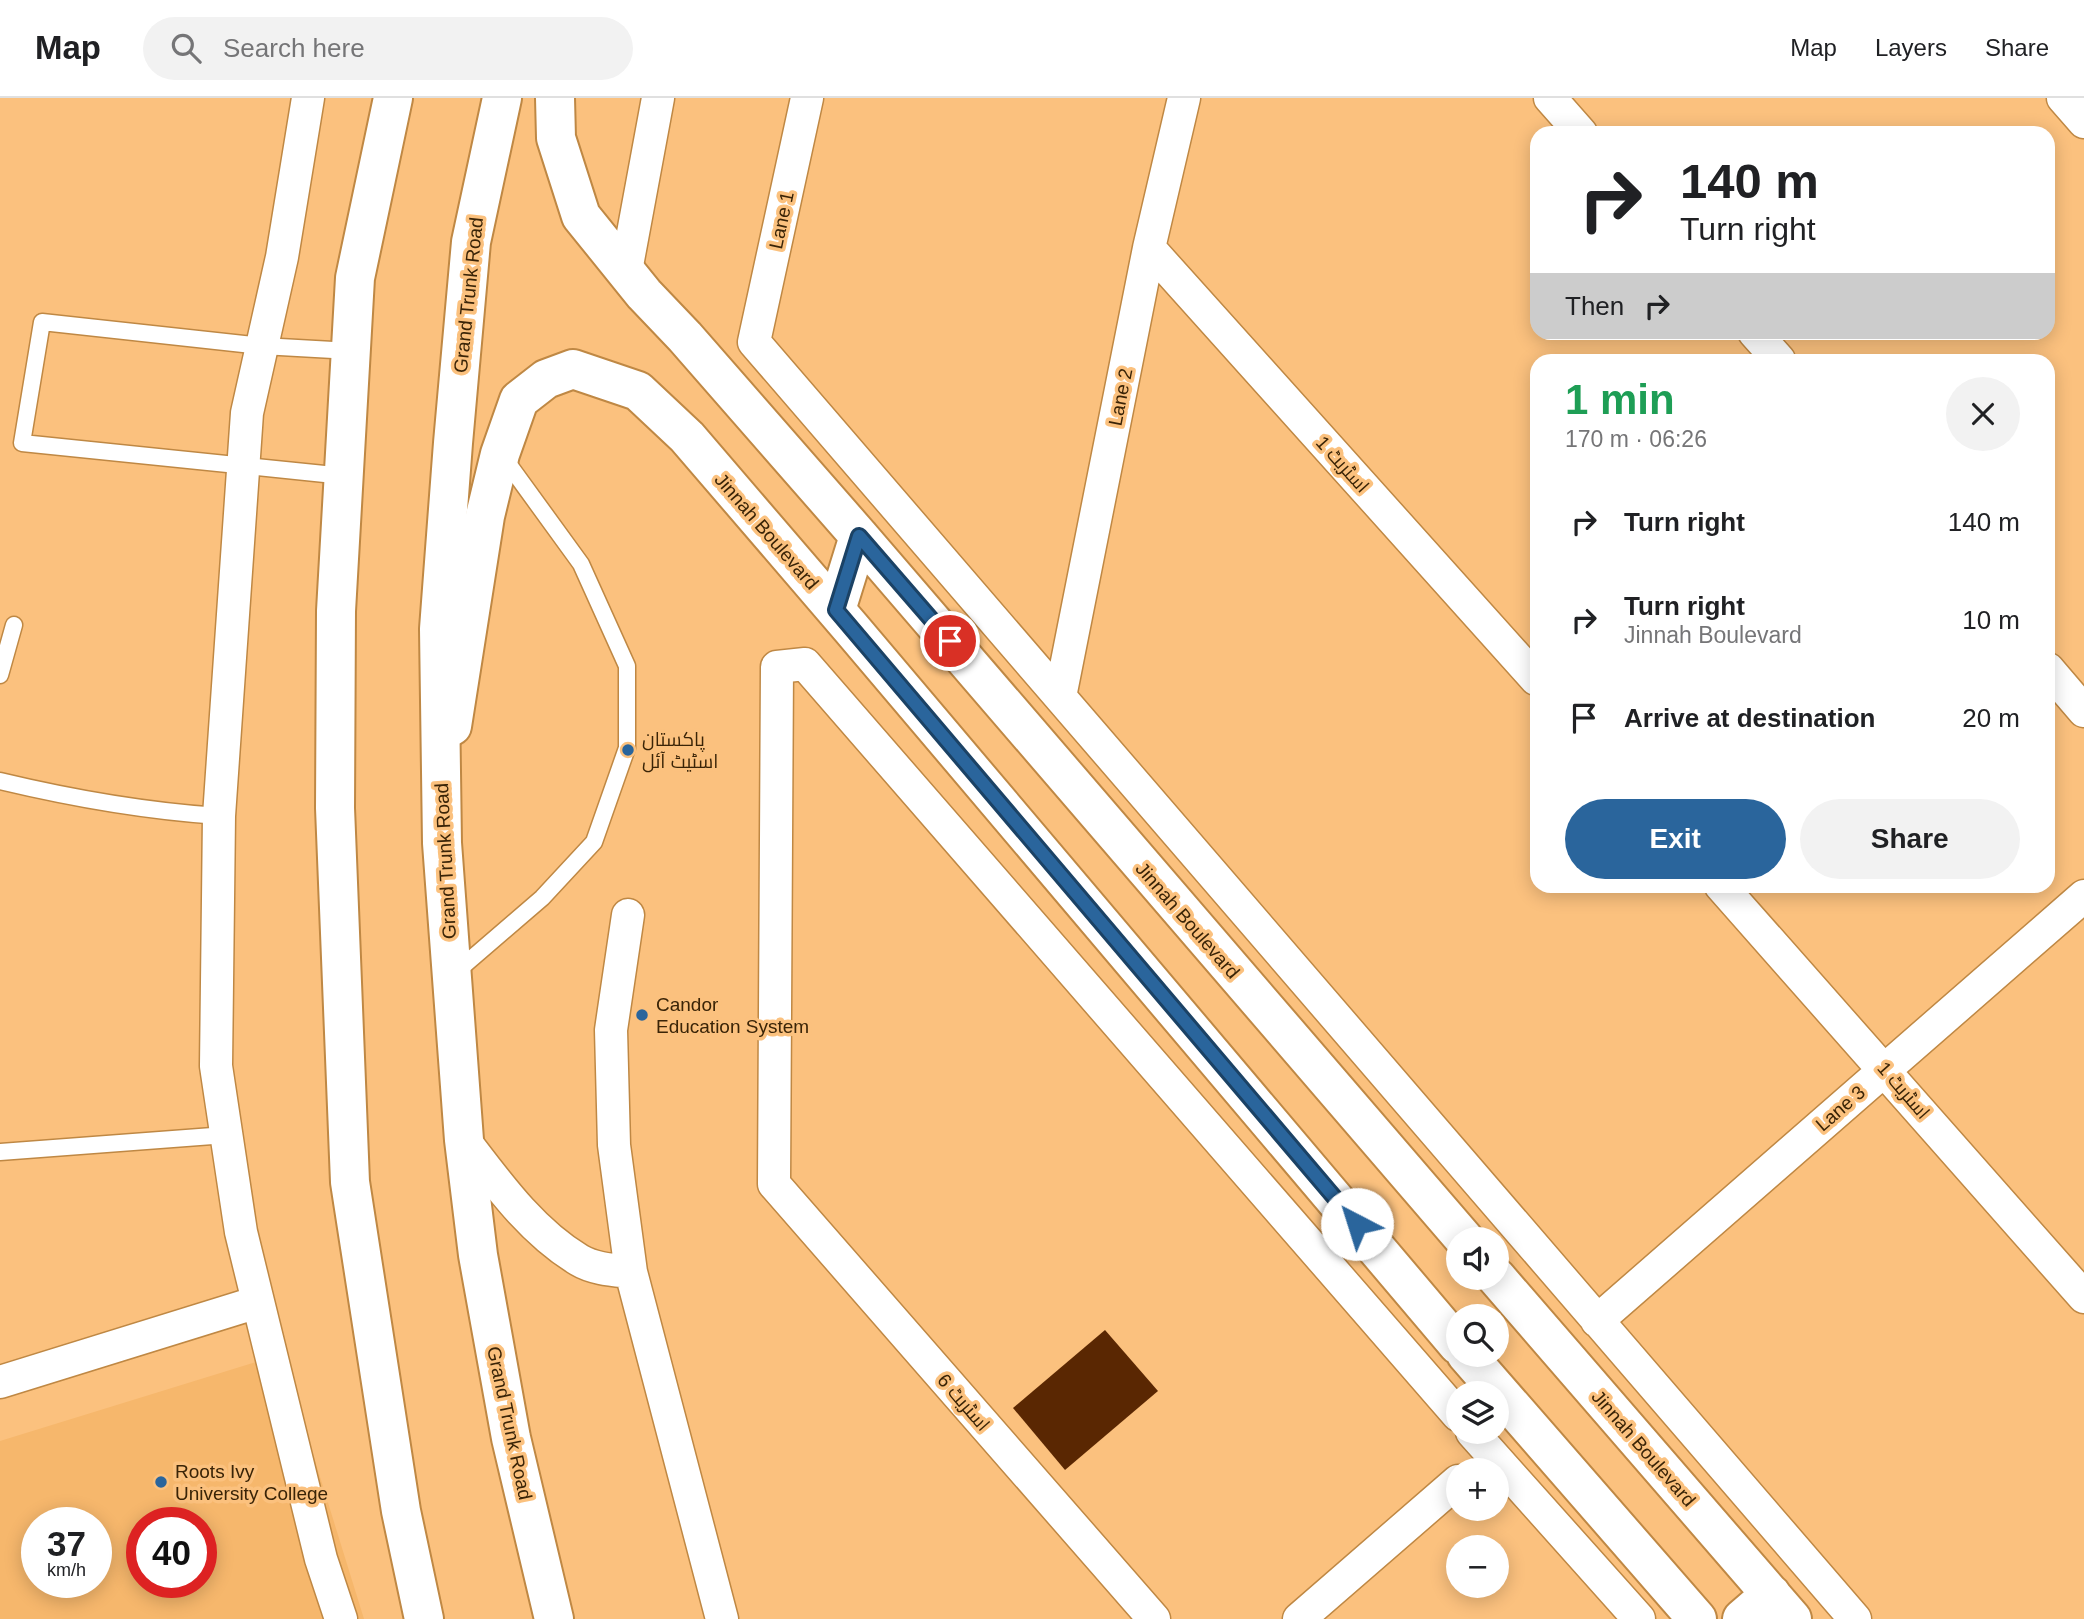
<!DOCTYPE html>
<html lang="en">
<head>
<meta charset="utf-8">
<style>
  body { margin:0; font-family:Arial,Cairo,sans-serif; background:#f2f2f2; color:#202124; height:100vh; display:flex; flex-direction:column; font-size:26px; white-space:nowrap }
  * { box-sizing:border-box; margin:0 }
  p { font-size:23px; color:#757577 }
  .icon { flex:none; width:38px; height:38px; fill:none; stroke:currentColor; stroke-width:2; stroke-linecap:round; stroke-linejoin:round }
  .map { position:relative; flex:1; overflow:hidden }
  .drawer { position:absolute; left:1530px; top:256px; width:525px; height:539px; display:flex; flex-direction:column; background:#fff; border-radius:21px; box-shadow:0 4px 18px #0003 }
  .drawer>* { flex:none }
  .hud { position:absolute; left:1530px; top:28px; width:525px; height:214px; border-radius:21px; box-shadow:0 4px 18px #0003; background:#fff; color:#202124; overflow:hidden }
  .buttons { position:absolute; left:1446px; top:1129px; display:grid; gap:14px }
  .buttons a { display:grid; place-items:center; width:63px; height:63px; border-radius:50%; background:#fff; box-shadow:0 4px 18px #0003; font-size:35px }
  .speed { position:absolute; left:21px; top:1409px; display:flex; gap:14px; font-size:35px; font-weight:700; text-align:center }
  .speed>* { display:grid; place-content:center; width:91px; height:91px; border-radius:50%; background:#fff; box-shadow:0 4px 18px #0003; line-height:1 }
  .speed small { font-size:18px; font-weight:400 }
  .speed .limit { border:10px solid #d22; background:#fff; color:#111 }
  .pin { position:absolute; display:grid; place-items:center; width:60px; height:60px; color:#fff; margin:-30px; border:4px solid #fff; border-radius:50%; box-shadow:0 2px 7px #0007 }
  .me { position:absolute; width:77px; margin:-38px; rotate:320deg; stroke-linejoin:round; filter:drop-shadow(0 0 5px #0008) }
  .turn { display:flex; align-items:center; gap:24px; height:147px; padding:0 35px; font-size:32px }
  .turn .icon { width:91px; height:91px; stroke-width:2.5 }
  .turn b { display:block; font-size:49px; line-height:60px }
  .then { display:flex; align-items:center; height:66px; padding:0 35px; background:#0003; gap:14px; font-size:26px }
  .round { display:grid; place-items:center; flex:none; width:74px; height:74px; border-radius:37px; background:#f2f2f2 }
  .head { display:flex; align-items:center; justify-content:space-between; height:119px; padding:0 35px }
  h1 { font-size:42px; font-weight:600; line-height:52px; color:#1e9e55 }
  .cta { display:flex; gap:14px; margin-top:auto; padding:14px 35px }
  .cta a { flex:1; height:80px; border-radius:42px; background:#2a659c; color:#fff; font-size:28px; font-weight:600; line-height:80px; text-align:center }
  .cta a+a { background:#f2f2f2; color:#202124 }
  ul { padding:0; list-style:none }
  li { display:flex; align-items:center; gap:21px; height:98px; padding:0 35px }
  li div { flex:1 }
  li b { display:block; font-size:26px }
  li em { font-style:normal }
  header { display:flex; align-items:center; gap:42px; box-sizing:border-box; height:98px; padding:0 35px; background:#fff; border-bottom:2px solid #e0e0e0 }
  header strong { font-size:33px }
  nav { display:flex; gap:38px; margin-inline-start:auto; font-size:24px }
  .search { width:490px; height:63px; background:#f2f2f2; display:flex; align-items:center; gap:18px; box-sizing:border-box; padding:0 24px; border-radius:38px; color:#757577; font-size:26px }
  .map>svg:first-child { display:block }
  .built { fill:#f6b76c; fill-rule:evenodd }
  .building { fill:#5a2702 }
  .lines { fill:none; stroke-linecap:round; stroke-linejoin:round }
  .service-casing { stroke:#bf8844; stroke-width:19 }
  .minor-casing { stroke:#bf8844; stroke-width:35 }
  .tertiary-casing { stroke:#bf8844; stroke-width:42 }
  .trunk-casing { stroke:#bf8844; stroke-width:42 }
  .service { stroke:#fff; stroke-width:16 }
  .minor { stroke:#fff; stroke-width:32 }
  .tertiary { stroke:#fff; stroke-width:38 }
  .trunk { stroke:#fff; stroke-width:38 }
  .route-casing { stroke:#1b4265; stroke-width:18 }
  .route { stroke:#2a659c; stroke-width:12 }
  .poi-dot { fill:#2a659c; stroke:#fbc17e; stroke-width:2.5 }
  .labels { text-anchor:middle; stroke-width:7; stroke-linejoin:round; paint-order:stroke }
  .street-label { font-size:19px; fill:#3a2407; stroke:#fbc17e }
  .poi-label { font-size:19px; fill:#3a2407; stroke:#fbc17e; text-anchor:start }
</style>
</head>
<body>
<header>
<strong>Map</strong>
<div class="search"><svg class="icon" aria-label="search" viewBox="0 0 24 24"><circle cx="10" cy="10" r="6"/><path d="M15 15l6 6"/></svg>Search here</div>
<nav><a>Map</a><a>Layers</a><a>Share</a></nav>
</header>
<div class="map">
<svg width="2084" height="1521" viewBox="0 0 2084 1521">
  <rect width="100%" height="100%" fill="#fbc17e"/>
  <!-- built -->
  <path class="built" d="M 282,1256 L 364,1521 L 0,1521 L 0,1343 ZM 37,1424 L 96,1424 L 96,1484 L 37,1484 ZM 142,1424 L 201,1424 L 201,1484 L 142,1484 Z"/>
  <!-- building -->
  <path class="building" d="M 1105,1232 L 1158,1293 L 1065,1372 L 1013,1310 Z"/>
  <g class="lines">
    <defs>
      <path id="service" d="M 344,378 L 22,345 L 42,224 L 262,248 L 351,253
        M 0,577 L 14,527
        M 0,683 C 71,700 145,713 219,718
        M 456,874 L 542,800 L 594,744 L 627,650 L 627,568 L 581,466 L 504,360
        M 0,1054 L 226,1037"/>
      <path id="minor" d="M 308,0 L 282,159 L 247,315 L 219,718 L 216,968 L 241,1134 L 321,1461 L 341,1521
        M 807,0 L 754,244 L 1855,1521
        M 1550,0 L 1581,35
        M 2063,0 L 2084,24
        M 1149,150 L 1536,581
        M 626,173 L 658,0
        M 1754,234 L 1779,262
        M 2048,571 L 2084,613
        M 1060,599 L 1149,150 L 1184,0
        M 1721,788 L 2084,1199
        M 628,817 L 611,932 L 614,1047 L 631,1174 L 722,1521
        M 464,1042 C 497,1085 531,1133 579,1162 C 594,1171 613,1172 631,1174
        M 1597,1223 L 2084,798
        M 0,1284 L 258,1204
        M 1472,1334 L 1639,1521
        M 1154,1521 L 774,1086 L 777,569 L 805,566 L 1458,1317
        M 1299,1521 L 1458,1383"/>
      <path id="tertiary" d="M 555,0 L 556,40 L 581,118 L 644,196 L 685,239 L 859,438 L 1464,1141
        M 836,512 L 859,438
        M 452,628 L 485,418 L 500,356 L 519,302 L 546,281 L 573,271 L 638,293 L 687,339 L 851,530 L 1458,1247
        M 1496,1179 L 1792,1521
        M 1466,1256 L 1697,1521
        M 1742,1521 L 1771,1496"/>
      <path id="trunk" d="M 393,0 L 355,180 L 336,513 L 335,710 L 350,1084 L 401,1413 L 424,1521
        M 502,0 L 471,144 L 453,345 L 439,531 L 442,745 L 464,1042 L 478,1157 L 511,1340 L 554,1521"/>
    </defs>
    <!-- service casing -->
    <use href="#service" class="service-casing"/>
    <!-- minor casing -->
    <use href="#minor" class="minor-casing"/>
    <!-- tertiary casing -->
    <use href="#tertiary" class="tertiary-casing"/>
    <!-- trunk casing -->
    <use href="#trunk" class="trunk-casing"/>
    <!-- service -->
    <use href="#service" class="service"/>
    <!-- minor -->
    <use href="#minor" class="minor"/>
    <!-- tertiary -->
    <use href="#tertiary" class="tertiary"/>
    <!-- trunk -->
    <use href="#trunk" class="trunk"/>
  </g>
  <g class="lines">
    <defs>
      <path id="route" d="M 950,543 L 859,438 L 836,512 L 1357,1126"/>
    </defs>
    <!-- route casing -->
    <use href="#route" class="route-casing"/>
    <!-- route -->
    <use href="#route" class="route"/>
  </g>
  <!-- markers -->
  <g class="poi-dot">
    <circle cx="628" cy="652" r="7"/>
    <circle cx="642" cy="917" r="7"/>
    <circle cx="161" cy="1384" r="7"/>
  </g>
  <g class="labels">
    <!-- street labels -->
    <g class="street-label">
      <text transform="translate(781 122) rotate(-78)" y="7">Lane 1</text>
      <text transform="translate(468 197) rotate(-84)" y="7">Grand Trunk Road</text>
      <text transform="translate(1120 299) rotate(-79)" y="7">Lane 2</text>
      <text transform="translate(1343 366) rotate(48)" y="7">اسٹریٹ 1</text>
      <text transform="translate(767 433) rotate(49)" y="7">Jinnah Boulevard</text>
      <text transform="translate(445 763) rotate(-93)" y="7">Grand Trunk Road</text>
      <text transform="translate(1188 822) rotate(49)" y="7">Jinnah Boulevard</text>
      <text transform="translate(1904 992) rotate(49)" y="7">اسٹریٹ 1</text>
      <text transform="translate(1840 1010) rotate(-41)" y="7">Lane 3</text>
      <text transform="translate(964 1304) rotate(49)" y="7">اسٹریٹ 6</text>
      <text transform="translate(510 1325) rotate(78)" y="7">Grand Trunk Road</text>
      <text transform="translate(1644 1350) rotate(49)" y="7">Jinnah Boulevard</text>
    </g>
    <!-- poi labels -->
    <g class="poi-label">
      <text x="642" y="648">پاکستان<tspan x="642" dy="22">اسٹیٹ آئل</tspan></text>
      <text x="656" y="913">Candor<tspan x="656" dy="22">Education System</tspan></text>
      <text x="175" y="1380">Roots Ivy<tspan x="175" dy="22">University College</tspan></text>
    </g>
  </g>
</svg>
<div class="buttons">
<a><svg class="icon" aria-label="sound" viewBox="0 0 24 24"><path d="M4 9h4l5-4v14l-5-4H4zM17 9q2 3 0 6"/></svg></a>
<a><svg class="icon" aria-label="search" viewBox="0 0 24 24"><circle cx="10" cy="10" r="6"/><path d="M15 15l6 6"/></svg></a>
<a><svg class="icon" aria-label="layers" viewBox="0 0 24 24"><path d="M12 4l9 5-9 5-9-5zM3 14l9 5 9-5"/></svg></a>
<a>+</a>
<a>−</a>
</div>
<div class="speed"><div>37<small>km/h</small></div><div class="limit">40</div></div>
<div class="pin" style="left:950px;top:543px;background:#d93025"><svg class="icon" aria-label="arrive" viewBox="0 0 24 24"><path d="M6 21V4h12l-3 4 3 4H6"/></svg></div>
<svg class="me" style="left:1357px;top:1126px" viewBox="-20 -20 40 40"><circle r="19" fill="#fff"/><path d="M0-13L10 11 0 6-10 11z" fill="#2a659c"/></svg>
<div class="hud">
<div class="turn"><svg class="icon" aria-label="right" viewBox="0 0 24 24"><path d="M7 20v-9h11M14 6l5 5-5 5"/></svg><div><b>140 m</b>Turn right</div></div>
<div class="then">Then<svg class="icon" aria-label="right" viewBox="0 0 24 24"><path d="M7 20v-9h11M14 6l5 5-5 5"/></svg></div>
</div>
<section class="drawer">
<div class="head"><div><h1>1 min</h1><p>170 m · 06:26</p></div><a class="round"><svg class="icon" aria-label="close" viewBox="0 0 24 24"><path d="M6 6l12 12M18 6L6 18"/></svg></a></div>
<ul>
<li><svg class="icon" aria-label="right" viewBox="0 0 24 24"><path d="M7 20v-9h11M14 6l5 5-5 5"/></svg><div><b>Turn right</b></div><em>140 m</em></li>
<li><svg class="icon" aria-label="right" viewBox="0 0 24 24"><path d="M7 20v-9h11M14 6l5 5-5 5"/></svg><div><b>Turn right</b><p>Jinnah Boulevard</p></div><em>10 m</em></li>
<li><svg class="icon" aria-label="arrive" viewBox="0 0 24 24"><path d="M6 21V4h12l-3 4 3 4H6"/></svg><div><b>Arrive at destination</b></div><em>20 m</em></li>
</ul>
<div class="cta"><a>Exit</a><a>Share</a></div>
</section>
</div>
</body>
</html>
